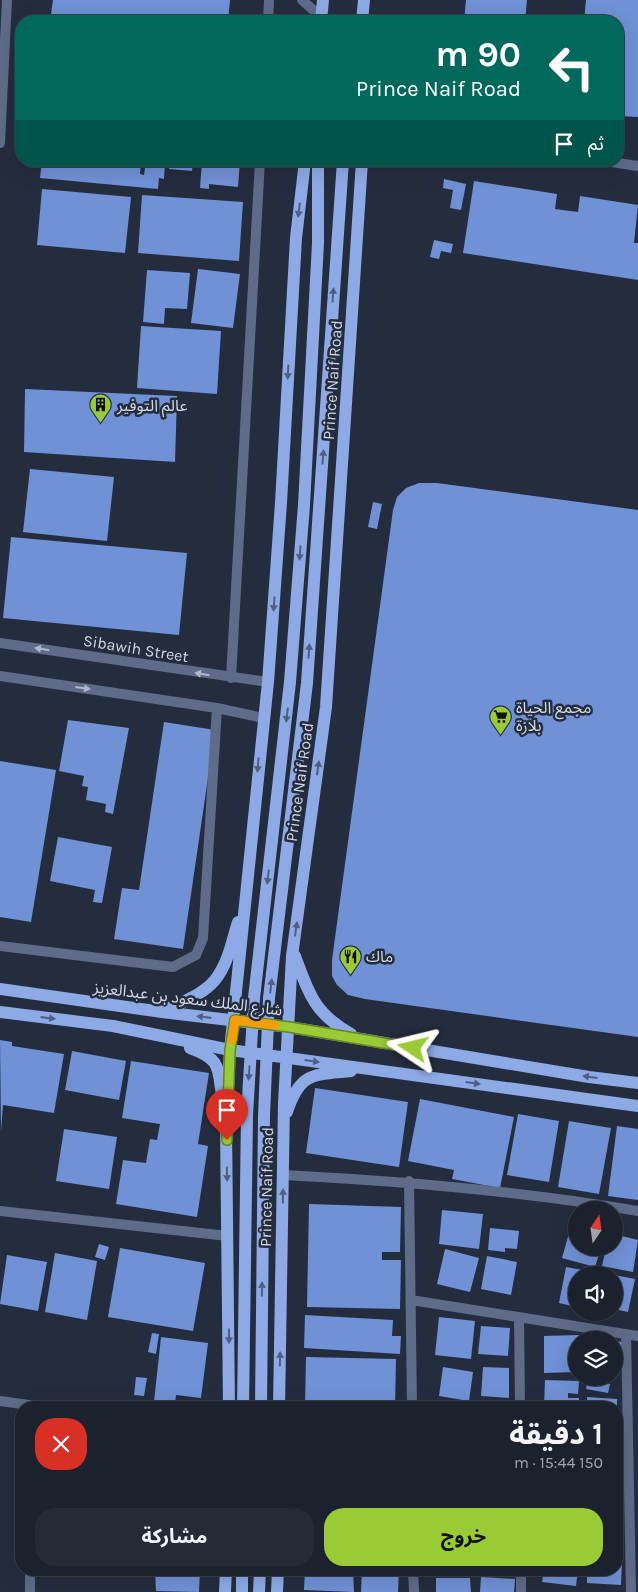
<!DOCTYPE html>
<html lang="ar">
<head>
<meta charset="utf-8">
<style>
  body { margin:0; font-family:Karla,"Noto Sans Arabic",sans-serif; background:#242a36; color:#f1f3f6; direction:rtl; height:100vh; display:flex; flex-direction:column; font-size:19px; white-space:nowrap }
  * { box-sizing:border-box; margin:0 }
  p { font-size:16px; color:#a0a4aa }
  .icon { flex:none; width:28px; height:28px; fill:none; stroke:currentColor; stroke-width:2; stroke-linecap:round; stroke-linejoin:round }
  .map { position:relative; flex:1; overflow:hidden; direction:ltr }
  .drawer { position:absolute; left:15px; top:1401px; width:608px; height:175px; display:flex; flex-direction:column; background:#1b222e; border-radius:20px; box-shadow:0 5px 20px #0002,0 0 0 1px #393f4a; direction:rtl }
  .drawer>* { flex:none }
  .banner { position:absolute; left:15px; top:15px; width:609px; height:152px; border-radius:20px; box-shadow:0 5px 20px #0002,0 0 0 1px #393f4a; direction:rtl; background:#00695c; color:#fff; overflow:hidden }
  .needle { width:32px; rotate:13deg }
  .tools { position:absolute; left:568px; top:1201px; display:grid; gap:10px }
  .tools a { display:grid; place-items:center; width:55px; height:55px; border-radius:50%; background:#1b222e; box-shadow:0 5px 20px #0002,0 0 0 1px #393f4a; font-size:25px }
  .pin { position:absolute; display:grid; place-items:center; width:42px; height:42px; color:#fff; margin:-51px -21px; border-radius:50% 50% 50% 0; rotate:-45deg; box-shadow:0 0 5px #0007 }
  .pin .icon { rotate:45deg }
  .me { position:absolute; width:55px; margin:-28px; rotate:280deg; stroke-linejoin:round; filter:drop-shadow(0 0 4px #0008) }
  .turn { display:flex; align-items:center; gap:18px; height:105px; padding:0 20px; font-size:22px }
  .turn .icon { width:65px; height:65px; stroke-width:2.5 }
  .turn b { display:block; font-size:35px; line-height:42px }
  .then { display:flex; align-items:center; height:48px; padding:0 20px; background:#0003; gap:10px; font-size:19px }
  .round { display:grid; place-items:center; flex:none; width:52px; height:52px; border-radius:20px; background:#242a36 }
  .headline { display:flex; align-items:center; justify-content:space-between; height:85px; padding:0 20px }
  h1 { font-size:30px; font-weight:700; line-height:38px }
  .primary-button { display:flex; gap:10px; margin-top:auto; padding:10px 20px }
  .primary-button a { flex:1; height:58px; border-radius:20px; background:#99cb35; color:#111; font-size:20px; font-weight:700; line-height:58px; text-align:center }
  .primary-button a+a { background:#242a36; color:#f1f3f6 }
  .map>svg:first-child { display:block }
  .building { fill:#7091d5 }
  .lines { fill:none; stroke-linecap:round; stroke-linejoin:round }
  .minor { stroke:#5e6c89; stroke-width:10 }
  .tertiary { stroke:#5e6c89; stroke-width:10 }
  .primary { stroke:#8daae6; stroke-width:12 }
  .oneway { fill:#4e5f81 }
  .oneway2 { fill:#afb7c8 }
  .route-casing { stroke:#638422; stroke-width:12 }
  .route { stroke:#99cb35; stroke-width:9 }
  .slow { stroke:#f59e0b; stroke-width:9 }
  .labels { text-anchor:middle; stroke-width:5; stroke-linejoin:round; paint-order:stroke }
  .street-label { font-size:16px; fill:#d2d7e3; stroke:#242d3e }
  .poi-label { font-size:16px; fill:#d2d7e3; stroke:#242d3e; text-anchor:start }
</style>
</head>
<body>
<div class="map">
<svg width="638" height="1592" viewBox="0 0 638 1592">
  <rect width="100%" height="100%" fill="#242d3e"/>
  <!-- building -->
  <path class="building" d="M 53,0 L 230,0 L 228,21 L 50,21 Z
    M 466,0 L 527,0 L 525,21 L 464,21 Z
    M 586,0 L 638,0 L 638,117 L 618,116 L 618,21 L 584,21 Z
    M 42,161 L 141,161 L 140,174 L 144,175 L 146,161 L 165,161 L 164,179 L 159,178 L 158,189 L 40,178 Z
    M 169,161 L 193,161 L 192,171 L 169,169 Z
    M 202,161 L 240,161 L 238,187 L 209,184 L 209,189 L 200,188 Z
    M 444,179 L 466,184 L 461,210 L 450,208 L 453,190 L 443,188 Z
    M 474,181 L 557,194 L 555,209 L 578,212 L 580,196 L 638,205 L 634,243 L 638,243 L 638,280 L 463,253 Z
    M 42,189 L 131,197 L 125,253 L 37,245 Z
    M 142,195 L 243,202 L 239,261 L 138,253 Z
    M 434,240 L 453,244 L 451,253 L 441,251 L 439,259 L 430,257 Z
    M 198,269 L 240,274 L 233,328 L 191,323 Z
    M 147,270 L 190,273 L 187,309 L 165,308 L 164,324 L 143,322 Z
    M 141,326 L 221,331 L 217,394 L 137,388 Z
    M 25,389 L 177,396 L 175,462 L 24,452 Z
    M 30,469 L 114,477 L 107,541 L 23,532 Z
    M 419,483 L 437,483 L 638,510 L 638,1037 L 365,999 L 348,995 L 337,985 L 332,976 L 332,960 L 393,510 L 397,497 L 406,488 Z
    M 373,502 L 382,504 L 377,529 L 368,527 Z
    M 11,537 L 187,553 L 179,635 L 3,618 Z
    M 68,720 L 129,728 L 113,814 L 105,812 L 106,804 L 86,800 L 88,787 L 82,786 L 84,776 L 59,771 Z
    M 164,722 L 215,730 L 183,949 L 114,939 L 122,888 L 139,890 Z
    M 0,761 L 56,770 L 31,922 L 0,917 Z
    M 58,837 L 112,847 L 102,903 L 93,902 L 95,890 L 50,881 Z
    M 0,1040 L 12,1042 L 12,1046 L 64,1054 L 54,1113 L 3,1105 L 1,1132 Z
    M 72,1051 L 126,1061 L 119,1100 L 65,1090 Z
    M 131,1061 L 209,1073 L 198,1144 L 208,1146 L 197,1217 L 116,1204 L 123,1160 L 146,1163 L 150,1139 L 157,1140 L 160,1124 L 122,1118 Z
    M 315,1088 L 408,1102 L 399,1167 L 306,1153 Z
    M 420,1099 L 514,1117 L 500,1188 L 452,1179 L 454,1170 L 408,1161 Z
    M 518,1114 L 559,1121 L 549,1182 L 507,1175 Z
    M 569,1121 L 611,1128 L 599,1194 L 558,1187 Z
    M 617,1126 L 638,1129 L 638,1200 L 608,1196 Z
    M 64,1129 L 117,1137 L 109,1189 L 56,1181 Z
    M 309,1204 L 401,1207 L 400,1252 L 382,1252 L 382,1260 L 401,1260 L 400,1309 L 307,1307 Z
    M 442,1210 L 483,1214 L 479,1249 L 439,1244 Z
    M 571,1226 L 576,1227 L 576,1248 L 601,1248 L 595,1267 L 562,1258 Z
    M 490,1228 L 519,1231 L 517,1249 L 505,1248 L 505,1252 L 488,1250 Z
    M 614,1234 L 638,1240 L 633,1272 L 602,1266 L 606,1248 L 614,1248 Z
    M 99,1244 L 109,1247 L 105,1260 L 95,1257 Z
    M 120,1248 L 205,1263 L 193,1331 L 108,1317 Z
    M 445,1249 L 479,1258 L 470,1292 L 437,1284 Z
    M 55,1253 L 97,1261 L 87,1320 L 45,1312 Z
    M 7,1255 L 47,1262 L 38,1311 L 0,1304 Z
    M 487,1256 L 517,1262 L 511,1295 L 481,1289 Z
    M 566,1267 L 599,1273 L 598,1275 L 576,1275 L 576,1307 L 559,1303 Z
    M 614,1275 L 635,1279 L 628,1312 L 614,1309 Z
    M 305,1315 L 393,1320 L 392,1336 L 401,1336 L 400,1354 L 304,1348 Z
    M 439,1317 L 475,1321 L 471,1359 L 435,1355 Z
    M 481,1326 L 510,1328 L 508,1356 L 478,1354 Z
    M 152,1333 L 159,1334 L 156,1354 L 148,1352 Z
    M 579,1335 L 579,1340 L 576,1340 L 576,1372 L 544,1373 L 544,1336 Z
    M 161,1337 L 208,1343 L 201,1398 L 176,1395 L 175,1404 L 154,1402 Z
    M 614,1341 L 622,1342 L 618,1374 L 614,1374 Z
    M 306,1357 L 396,1359 L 395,1408 L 305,1408 Z
    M 443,1367 L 473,1372 L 469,1401 L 439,1396 Z
    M 483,1367 L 509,1368 L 509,1398 L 481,1396 Z
    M 136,1377 L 147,1378 L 144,1396 L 134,1395 Z
    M 588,1379 L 610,1384 L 608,1393 L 586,1389 Z
    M 545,1380 L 579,1381 L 578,1394 L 568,1393 L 568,1398 L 579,1398 L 579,1408 L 544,1408 Z
    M 587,1397 L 617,1399 L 617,1408 L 587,1408 Z
    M 616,1465 L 619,1465 L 621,1499 L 616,1499 Z
    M 616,1507 L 621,1508 L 620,1542 L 616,1542 Z
    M 616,1562 L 622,1562 L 621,1585 L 587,1583 L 587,1570 L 616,1570 Z
    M 155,1570 L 200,1570 L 199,1592 L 156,1591 Z
    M 305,1570 L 353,1570 L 354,1592 L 304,1590 Z
    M 362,1570 L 399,1570 L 398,1592 L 361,1592 Z
    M 544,1570 L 578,1570 L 576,1586 L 542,1582 Z
    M 481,1577 L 515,1579 L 514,1592 L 480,1592 Z
    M 436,1578 L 470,1578 L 471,1592 L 436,1592 Z"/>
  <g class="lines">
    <!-- minor -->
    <path class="minor" d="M 302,0 L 321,17
      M 268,21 L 269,0
      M 0,143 L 7,0
      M 0,643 L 268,682
      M 0,676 L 217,708 L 263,718
      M 231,678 L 260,161
      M 0,946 L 173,967 L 196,955 L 203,938 L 217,708
      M 284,1175 C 402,1181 521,1191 638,1211
      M 409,1181 L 412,1408
      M 0,1211 L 228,1236
      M 411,1300 L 638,1336
      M 519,1317 L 520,1408
      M 626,1334 L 631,1592
      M 0,1401 L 50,1408
      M 30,1570 L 30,1592
      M 413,1570 L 414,1592
      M 521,1570 L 521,1592"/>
    <!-- tertiary -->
    <path class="tertiary" d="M 605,161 L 638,166"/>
    <!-- primary -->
    <path class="primary" d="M 321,21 L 323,0
      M 362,21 L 364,0
      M 295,956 C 309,994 314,1013 351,1034
      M 0,989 L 162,1012 L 289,1027 L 589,1077 L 638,1083
      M 0,1012 L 113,1026 L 230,1050 L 638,1106
      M 162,1012 C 179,1003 203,995 215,980 C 228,964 232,941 238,922
      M 190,1048 C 224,1060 217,1070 223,1102
      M 287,1112 C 300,1072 313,1075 351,1071
      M 229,1408 L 226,1125 L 230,1050 L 268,682 L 281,503 L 296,238 L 305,161
      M 243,1408 L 247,1115 L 254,998 L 290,682 L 304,505 L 318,243 L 318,161
      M 261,1408 L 264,1116 L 269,998 L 307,683 L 343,161
      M 279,1408 L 284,1103 L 292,956 L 326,707 L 362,161
      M 225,1592 L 226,1570
      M 242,1592 L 242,1570
      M 259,1592 L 260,1570
      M 277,1592 L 278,1570"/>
  </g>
  <!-- one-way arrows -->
  <defs><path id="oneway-solid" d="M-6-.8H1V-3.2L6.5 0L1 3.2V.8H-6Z" transform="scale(1.25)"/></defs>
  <g class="oneway">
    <use href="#oneway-solid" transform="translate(299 210) rotate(97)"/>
    <use href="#oneway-solid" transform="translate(333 295) rotate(-86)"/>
    <use href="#oneway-solid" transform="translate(288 372) rotate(93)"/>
    <use href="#oneway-solid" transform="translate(323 457) rotate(-86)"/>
    <use href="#oneway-solid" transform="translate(300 553) rotate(94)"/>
    <use href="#oneway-solid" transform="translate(274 604) rotate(94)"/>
    <use href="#oneway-solid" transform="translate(309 651) rotate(-86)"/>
    <use href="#oneway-solid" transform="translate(287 715) rotate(97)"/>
    <use href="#oneway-solid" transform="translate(258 765) rotate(95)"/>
    <use href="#oneway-solid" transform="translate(318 768) rotate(-82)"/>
    <use href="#oneway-solid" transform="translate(268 877) rotate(97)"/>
    <use href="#oneway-solid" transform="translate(296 929) rotate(-82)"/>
    <use href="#oneway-solid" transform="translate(271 986) rotate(-83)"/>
    <use href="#oneway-solid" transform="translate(204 1017) rotate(-173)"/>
    <use href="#oneway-solid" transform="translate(48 1018) rotate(7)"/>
    <use href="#oneway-solid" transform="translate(312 1061) rotate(8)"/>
    <use href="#oneway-solid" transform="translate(249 1073) rotate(94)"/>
    <use href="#oneway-solid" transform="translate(590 1077) rotate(-172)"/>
    <use href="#oneway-solid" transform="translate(473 1083) rotate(8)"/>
    <use href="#oneway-solid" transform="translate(227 1174) rotate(89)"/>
    <use href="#oneway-solid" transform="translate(283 1196) rotate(-89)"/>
    <use href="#oneway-solid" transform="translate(262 1289) rotate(-89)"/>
    <use href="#oneway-solid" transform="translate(229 1336) rotate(90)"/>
    <use href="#oneway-solid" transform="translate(280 1359) rotate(-89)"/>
  </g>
  <g class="oneway2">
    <use href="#oneway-solid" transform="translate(42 649) rotate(-171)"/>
    <use href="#oneway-solid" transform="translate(202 674) rotate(-171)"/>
    <use href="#oneway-solid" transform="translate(83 688) rotate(8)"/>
  </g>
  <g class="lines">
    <defs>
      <path id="route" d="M 227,1140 L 230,1050 L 235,1020 L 289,1027 L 413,1048"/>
    </defs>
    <!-- route casing -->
    <use href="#route" class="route-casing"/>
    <!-- route -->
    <use href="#route" class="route"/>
    <!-- slow -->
    <path class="slow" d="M 232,1040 L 235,1020 L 275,1025"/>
  </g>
  <!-- icons -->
  <defs>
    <symbol id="building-pin" viewBox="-11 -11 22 30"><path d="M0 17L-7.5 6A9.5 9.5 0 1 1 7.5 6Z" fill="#99cb35" stroke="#242d3e"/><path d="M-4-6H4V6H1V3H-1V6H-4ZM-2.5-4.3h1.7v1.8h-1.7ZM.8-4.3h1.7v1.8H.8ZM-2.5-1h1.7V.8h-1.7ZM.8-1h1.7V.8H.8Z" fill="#111"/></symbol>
    <symbol id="supermarket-pin" viewBox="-11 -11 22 30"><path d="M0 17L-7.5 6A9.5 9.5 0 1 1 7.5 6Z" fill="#99cb35" stroke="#242d3e"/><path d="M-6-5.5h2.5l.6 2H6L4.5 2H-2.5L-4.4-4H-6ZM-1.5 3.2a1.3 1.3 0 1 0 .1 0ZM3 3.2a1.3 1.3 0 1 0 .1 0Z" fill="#111"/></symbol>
    <symbol id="restaurant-pin" viewBox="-11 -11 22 30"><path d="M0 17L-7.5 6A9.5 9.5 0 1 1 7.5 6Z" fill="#99cb35" stroke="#242d3e"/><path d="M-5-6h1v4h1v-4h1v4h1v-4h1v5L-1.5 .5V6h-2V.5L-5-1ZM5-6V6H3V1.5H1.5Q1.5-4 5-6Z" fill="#111"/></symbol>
  </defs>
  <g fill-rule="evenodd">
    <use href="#building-pin" x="88" y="392" width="25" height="34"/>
    <use href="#supermarket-pin" x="488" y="704" width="25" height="34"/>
    <use href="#restaurant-pin" x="338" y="944" width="25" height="34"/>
  </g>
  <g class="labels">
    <!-- street labels -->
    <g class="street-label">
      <text transform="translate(332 380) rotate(-86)" y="6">Prince Naif Road</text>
      <text transform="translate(136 648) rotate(9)" y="6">Sibawih Street</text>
      <text transform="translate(299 782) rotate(-82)" y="6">Prince Naif Road</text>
      <text transform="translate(188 998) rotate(7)" y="6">شارع الملك سعود بن عبدالعزيز</text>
      <text transform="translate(266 1187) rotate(-89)" y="6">Prince Naif Road</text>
    </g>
    <!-- poi labels -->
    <g class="poi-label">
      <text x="117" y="411">عالم التوفير</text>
      <text x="516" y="713">مجمع الحياة<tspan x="516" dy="18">بلازة</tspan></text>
      <text x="366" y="962">ماك</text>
    </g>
  </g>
</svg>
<div class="tools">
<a><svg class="needle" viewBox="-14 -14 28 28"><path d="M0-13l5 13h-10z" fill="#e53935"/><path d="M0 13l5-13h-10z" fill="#a0a4aa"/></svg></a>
<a><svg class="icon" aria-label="sound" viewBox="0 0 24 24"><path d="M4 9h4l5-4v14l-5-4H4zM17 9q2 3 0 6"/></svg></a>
<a><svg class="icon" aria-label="layers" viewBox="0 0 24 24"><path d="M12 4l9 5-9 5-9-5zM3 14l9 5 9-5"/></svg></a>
</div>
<div class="pin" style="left:227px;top:1140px;background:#d93025"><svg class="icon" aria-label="arrive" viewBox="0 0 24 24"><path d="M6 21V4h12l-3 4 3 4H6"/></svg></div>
<svg class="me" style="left:413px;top:1048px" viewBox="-20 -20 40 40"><path d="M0-17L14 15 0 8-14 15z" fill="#99cb35" stroke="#fff" stroke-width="4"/></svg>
<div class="banner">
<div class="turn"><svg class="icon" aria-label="left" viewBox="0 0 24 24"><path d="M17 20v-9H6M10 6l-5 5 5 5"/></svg><div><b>90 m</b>Prince Naif Road</div></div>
<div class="then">ثم<svg class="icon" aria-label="arrive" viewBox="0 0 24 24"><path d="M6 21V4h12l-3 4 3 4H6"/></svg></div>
</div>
<section class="drawer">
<div class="headline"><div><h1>1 دقيقة</h1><p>150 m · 15:44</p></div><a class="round" style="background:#d93025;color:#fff"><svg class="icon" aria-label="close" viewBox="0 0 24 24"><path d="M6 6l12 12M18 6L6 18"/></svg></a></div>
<div class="primary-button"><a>خروج</a><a>مشاركة</a></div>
</section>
</div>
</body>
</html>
